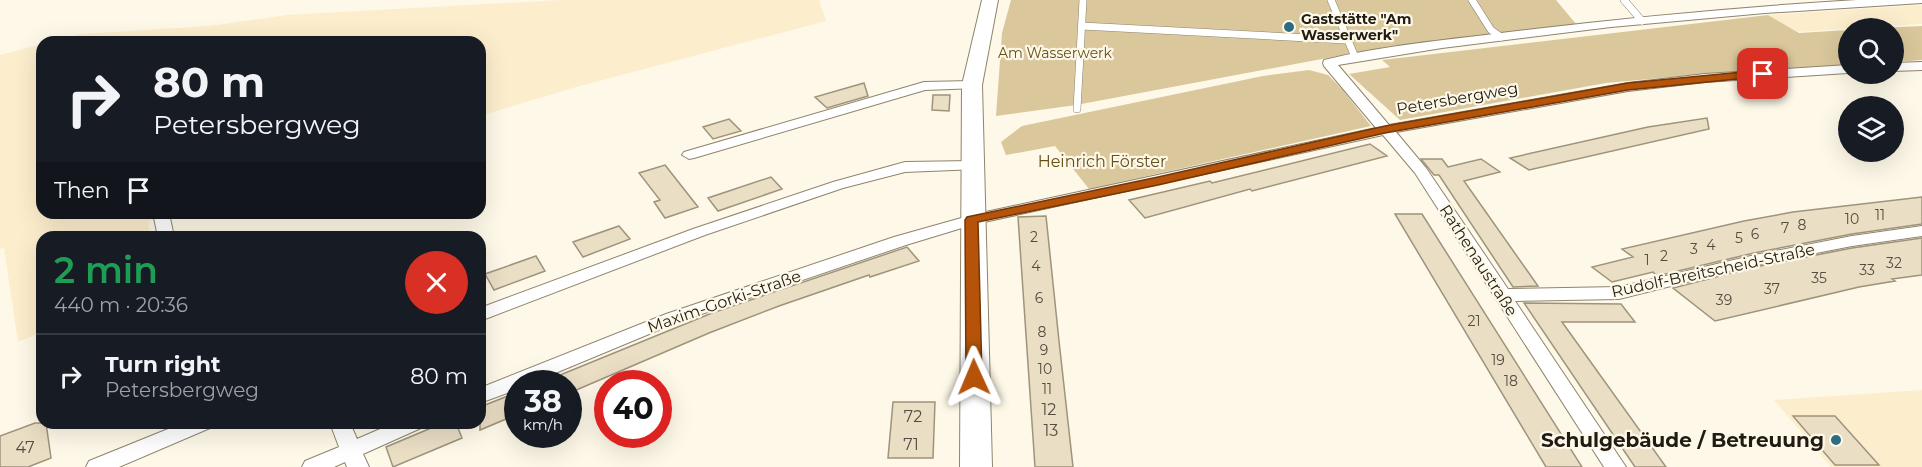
<!DOCTYPE html>
<html lang="en">
<head>
<meta charset="utf-8">
<style>
  body { margin:0; font-family:Montserrat,sans-serif; background:#242831; color:#f1f3f6; height:100vh; display:flex; flex-direction:column; font-size:22px; white-space:nowrap }
  * { box-sizing:border-box; margin:0 }
  p { font-size:20px; color:#9ea1a6 }
  .icon { flex:none; width:33px; height:33px; fill:none; stroke:currentColor; stroke-width:2; stroke-linecap:round; stroke-linejoin:round }
  .map { position:relative; flex:1; overflow:hidden }
  .details { position:absolute; left:36px; top:231px; width:450px; height:198px; display:flex; flex-direction:column; background:#171b24; border-radius:18px; box-shadow:0 6px 24px #0002 }
  .details>* { flex:none }
  .banner { position:absolute; left:36px; top:36px; width:450px; height:183px; border-radius:18px; box-shadow:0 6px 24px #0002; background:#171b24; color:#f1f3f6; overflow:hidden }
  .buttons { position:absolute; left:1838px; top:18px; display:grid; gap:12px }
  .buttons a { display:grid; place-items:center; width:66px; height:66px; border-radius:50%; background:#171b24; box-shadow:0 6px 24px #0002; font-size:30px }
  .speed { position:absolute; left:504px; top:370px; display:flex; gap:12px; font-size:30px; font-weight:700; text-align:center }
  .speed>* { display:grid; place-content:center; width:78px; height:78px; border-radius:50%; background:#171b24; box-shadow:0 6px 24px #0002; line-height:1 }
  .speed small { font-size:15px; font-weight:400 }
  .speed .limit { border:9px solid #d22; background:#fff; color:#111 }
  .pin { position:absolute; display:grid; place-items:center; width:51px; height:51px; color:#fff; margin:-26px; border-radius:12px; box-shadow:0 3px 9px #0006 }
  .me { position:absolute; width:66px; margin:-33px; rotate:359deg; stroke-linejoin:round; filter:drop-shadow(0 0 4px #0008) }
  .turn { display:flex; align-items:center; gap:21px; height:126px; padding:0 18px; font-size:27px }
  .turn .icon { width:78px; height:78px; stroke-width:2.5 }
  .turn b { display:block; font-size:42px; line-height:51px }
  .then { display:flex; align-items:center; height:57px; padding:0 18px; background:#0003; gap:12px; font-size:22px }
  .round { display:grid; place-items:center; flex:none; width:63px; height:63px; border-radius:32px; background:#242831 }
  .head { display:flex; align-items:center; justify-content:space-between; height:102px; padding:0 18px }
  h1 { font-size:36px; font-weight:600; line-height:45px; color:#1e9e55 }
  ul { padding:0; list-style:none }
  li { display:flex; align-items:center; gap:18px; height:84px; padding:0 18px; border-top:2px solid #363941 }
  li div { flex:1 }
  li b { display:block; font-size:22px }
  li em { font-style:normal }
  .map>svg:first-child { display:block }
  .built { fill:#fceecd }
  .green { fill:#dac79c }
  .building { fill:#eadec5; stroke:#9e937b; stroke-width:1.5 }
  .lines { fill:none; stroke-linecap:round; stroke-linejoin:round }
  .lane-casing { stroke:#8f846d; stroke-width:8 }
  .street-casing { stroke:#8f846d; stroke-width:2 }
  .secondary-casing { stroke:#8f846d; stroke-width:2 }
  .lane { stroke:#fff; stroke-width:7 }
  .street { fill:#fff; fill-rule:evenodd }
  .secondary { fill:#fff; fill-rule:evenodd }
  .route { fill:#b45309; stroke:#753606; stroke-width:1.5 }
  .poi-dot { fill:#2e6c82; stroke:#fef8e8; stroke-width:2 }
  .labels { text-anchor:middle; stroke-width:4.5; stroke-linejoin:round; paint-order:stroke }
  .far-poi-label { font-size:14px; font-weight:bold; fill:#211c13; stroke:#fef8e8; text-anchor:start }
  .far-park-label { font-size:14px; fill:#65501a; stroke:#fef8e8 }
  .number-label { font-size:14px; fill:#534c40 }
  .street-label { font-size:16px; fill:#211c13; stroke:#fef8e8 }
  .park-label { font-size:16px; fill:#65501a; stroke:#fef8e8 }
  .near-number-label { font-size:16px; fill:#534c40 }
  .near-poi-label { font-size:20px; font-weight:bold; fill:#211c13; stroke:#fef8e8; text-anchor:end }
</style>
</head>
<body>
<div class="map">
<svg width="1922" height="467" viewBox="0 0 1922 467">
  <rect width="100%" height="100%" fill="#fef8e8"/>
  <!-- built -->
  <path class="built" d="M 561,0 L 819,0 L 826,21 L 576,87 L 480,116 L 480,42 L 51,42 L 81,34 L 209,26 L 287,15 Z
    M 1922,5 L 1922,24 L 1798,32 L 1768,15 Z
    M 42,44 L 42,213 L 166,213 L 148,222 L 150,237 L 42,237 L 42,332 L 18,342 L 4,248 L 0,249 L 0,55 Z
    M 1922,390 L 1922,467 L 1831,467 L 1774,400 Z"/>
  <!-- green -->
  <path class="green" d="M 1011,0 L 1556,0 L 1576,24 L 1391,46 L 1076,105 L 996,116 L 1002,33 Z
    M 1768,15 L 1799,33 L 1848,30 L 1848,65 L 1727,72 L 1606,83 L 1400,120 L 1349,74 L 1390,67 L 1382,60 Z
    M 1922,26 L 1922,60 L 1893,62 L 1893,28 L 1877,28 Z
    M 1309,70 L 1328,75 L 1342,89 L 1371,126 L 1089,189 L 1055,146 L 1006,155 L 1001,142 L 1022,126 L 1263,76 Z"/>
  <!-- building -->
  <path class="building" d="M 864,83 L 868,96 L 827,108 L 815,97 Z
    M 933,95 L 950,95 L 949,111 L 932,110 Z
    M 1707,118 L 1709,129 L 1529,170 L 1510,158 L 1648,127 Z
    M 729,119 L 741,131 L 713,139 L 703,127 Z
    M 1370,144 L 1387,156 L 1252,191 L 1250,189 L 1145,218 L 1129,200 L 1210,181 L 1212,183 Z
    M 1421,159 L 1442,159 L 1448,167 L 1481,159 L 1500,172 L 1464,181 L 1538,286 L 1513,287 L 1439,175 L 1434,175 Z
    M 665,165 L 698,207 L 665,218 L 654,202 L 660,200 L 639,173 Z
    M 771,177 L 782,189 L 718,211 L 708,198 Z
    M 1922,197 L 1922,224 L 1852,234 L 1754,253 L 1657,276 L 1653,272 L 1612,282 L 1592,267 L 1633,257 L 1622,249 L 1744,221 L 1793,212 Z
    M 1395,214 L 1422,214 L 1582,467 L 1546,467 Z
    M 1046,216 L 1059,341 L 1073,467 L 1035,467 L 1018,217 Z
    M 619,226 L 630,239 L 583,257 L 573,242 Z
    M 1922,238 L 1922,275 L 1892,279 L 1895,281 L 1859,287 L 1715,321 L 1673,288 L 1755,267 L 1852,248 Z
    M 907,247 L 919,261 L 870,277 L 869,275 L 779,306 L 709,333 L 574,391 L 571,384 L 538,384 L 712,313 Z
    M 536,256 L 545,271 L 494,290 L 485,274 Z
    M 1524,303 L 1621,304 L 1635,322 L 1562,322 L 1666,467 L 1635,467 Z
    M 518,392 L 518,414 L 480,430 L 480,407 Z
    M 893,402 L 935,402 L 933,458 L 888,458 Z
    M 1793,416 L 1835,416 L 1879,465 L 1835,465 Z
    M 35,423 L 46,423 L 51,458 L 28,467 L 0,467 L 0,436 Z
    M 443,423 L 456,423 L 462,438 L 393,467 L 386,447 Z"/>
  <g class="lines">
    <defs>
      <path id="lane" d="M 1331,0 L 1355,57
        M 1472,0 L 1491,30 L 1501,37
        M 1624,0 L 1642,21
        M 1082,26 L 1346,40
        M 1077,109 L 1083,0"/>
      <path id="street" d="M 1857,0 L 1922,0 L 1922,3 L 1765,13 L 1611,27 L 1442,48 L 1338,65 L 1389,125 L 1628,83 L 1705,74 L 1848,65 L 1848,73 L 1705,82 L 1628,91 L 1396,132 L 1426,168 L 1508,289 L 1619,287 L 1755,255 L 1852,236 L 1922,226 L 1922,236 L 1852,246 L 1755,265 L 1619,299 L 1515,301 L 1626,467 L 1604,467 L 1415,173 L 1383,135 L 975,224 L 906,245 L 678,322 L 529,384 L 518,384 L 518,389 L 480,403 L 480,388 L 666,314 L 894,237 L 972,215 L 1376,128 L 1324,66 L 1323,63 L 1324,60 C 1384,45 1447,40 1509,32 C 1625,18 1741,7 1857,0 Z
        M 1922,62 L 1922,70 L 1893,71 L 1893,63 Z
        M 972,81 L 977,82 L 979,85 L 977,88 L 925,90 L 694,158 L 689,159 L 682,155 L 684,152 L 924,82 Z
        M 972,161 L 980,166 L 977,169 L 905,172 L 843,188 L 705,235 L 480,321 L 480,308 L 693,229 L 833,182 L 905,162 Z
        M 153,213 L 169,213 L 174,237 L 158,237 Z
        M 183,423 L 213,423 L 210,428 L 119,467 L 86,467 L 89,461 Z
        M 330,423 L 350,423 L 357,439 L 394,423 L 424,423 L 421,428 L 363,454 L 369,467 L 347,467 L 345,462 L 334,467 L 302,467 L 305,461 L 339,447 Z"/>
      <path id="secondary" d="M 982,0 L 998,0 L 982,85 L 992,467 L 960,467 L 962,85 Z"/>
    </defs>
    <!-- lane casing -->
    <use href="#lane" class="lane-casing"/>
    <!-- street casing -->
    <use href="#street" class="street-casing"/>
    <!-- secondary casing -->
    <use href="#secondary" class="secondary-casing"/>
    <!-- lane -->
    <use href="#lane" class="lane"/>
    <!-- street -->
    <use href="#street" class="street"/>
    <!-- secondary -->
    <use href="#secondary" class="secondary"/>
  </g>
  <!-- route -->
  <path class="route" d="M 1763,70 L 1767,71 L 1767,76 L 1628,90 L 1385,133 L 1158,185 L 978,222 L 982,377 L 980,381 L 969,381 L 966,377 L 965,220 L 967,217 L 1158,177 L 1385,126 L 1628,83 Z"/>
  <!-- markers -->
  <g class="poi-dot">
    <circle cx="1289" cy="27" r="6"/>
    <circle cx="1836" cy="440" r="6"/>
  </g>
  <g class="labels">
    <!-- far-poi labels -->
    <g class="far-poi-label">
      <text x="1301" y="24">Gaststätte "Am<tspan x="1301" dy="16">Wasserwerk"</tspan></text>
    </g>
    <!-- far-park labels -->
    <g class="far-park-label">
      <text x="1055" y="58">Am Wasserwerk</text>
    </g>
    <!-- number labels -->
    <g class="number-label">
      <text x="1880" y="220">11</text>
      <text x="1852" y="224">10</text>
      <text x="1802" y="230">8</text>
      <text x="1785" y="233">7</text>
      <text x="1755" y="239">6</text>
      <text x="1034" y="242">2</text>
      <text x="1739" y="243">5</text>
      <text x="1711" y="250">4</text>
      <text x="1694" y="254">3</text>
      <text x="1664" y="261">2</text>
      <text x="1647" y="265">1</text>
      <text x="1894" y="268">32</text>
      <text x="1036" y="271">4</text>
      <text x="1867" y="275">33</text>
      <text x="1819" y="283">35</text>
      <text x="1772" y="294">37</text>
      <text x="1039" y="303">6</text>
      <text x="1724" y="305">39</text>
      <text x="1474" y="326">21</text>
      <text x="1042" y="337">8</text>
      <text x="1044" y="355">9</text>
      <text x="1498" y="365">19</text>
      <text x="1045" y="374">10</text>
      <text x="1511" y="386">18</text>
      <text x="1047" y="394">11</text>
    </g>
    <!-- street labels -->
    <g class="street-label">
      <text transform="translate(1457 98) rotate(-10)" y="6">Petersbergweg</text>
      <text transform="translate(1479 260) rotate(57)" y="6">Rathenaustraße</text>
      <text transform="translate(1713 270) rotate(-12)" y="6">Rudolf-Breitscheid-Straße</text>
      <text transform="translate(724 301) rotate(-19)" y="6">Maxim-Gorki-Straße</text>
    </g>
    <!-- park labels -->
    <g class="park-label">
      <text x="1102" y="167">Heinrich Förster</text>
    </g>
    <!-- near-number labels -->
    <g class="near-number-label">
      <text x="1049" y="415">12</text>
      <text x="913" y="422">72</text>
      <text x="1051" y="436">13</text>
      <text x="911" y="450">71</text>
      <text x="25" y="453">47</text>
    </g>
    <!-- near-poi labels -->
    <g class="near-poi-label">
      <text x="1824" y="447">Schulgebäude / Betreuung</text>
    </g>
  </g>
</svg>
<div class="buttons">
<a><svg class="icon" aria-label="search" viewBox="0 0 24 24"><circle cx="10" cy="10" r="6"/><path d="M15 15l6 6"/></svg></a>
<a><svg class="icon" aria-label="layers" viewBox="0 0 24 24"><path d="M12 4l9 5-9 5-9-5zM3 14l9 5 9-5"/></svg></a>
</div>
<div class="speed"><div>38<small>km/h</small></div><div class="limit">40</div></div>
<div class="pin" style="left:1763px;top:74px;background:#d93025"><svg class="icon" aria-label="arrive" viewBox="0 0 24 24"><path d="M6 21V4h12l-3 4 3 4H6"/></svg></div>
<svg class="me" style="left:974px;top:377px" viewBox="-20 -20 40 40"><path d="M0-17L14 15 0 8-14 15z" fill="#b45309" stroke="#fff" stroke-width="4"/></svg>
<div class="banner">
<div class="turn"><svg class="icon" aria-label="right" viewBox="0 0 24 24"><path d="M7 20v-9h11M14 6l5 5-5 5"/></svg><div><b>80 m</b>Petersbergweg</div></div>
<div class="then">Then<svg class="icon" aria-label="arrive" viewBox="0 0 24 24"><path d="M6 21V4h12l-3 4 3 4H6"/></svg></div>
</div>
<section class="details">
<div class="head"><div><h1>2 min</h1><p>440 m · 20:36</p></div><a class="round" style="background:#d93025;color:#fff"><svg class="icon" aria-label="close" viewBox="0 0 24 24"><path d="M6 6l12 12M18 6L6 18"/></svg></a></div>
<ul>
<li><svg class="icon" aria-label="right" viewBox="0 0 24 24"><path d="M7 20v-9h11M14 6l5 5-5 5"/></svg><div><b>Turn right</b><p>Petersbergweg</p></div><em>80 m</em></li>
</ul>
</section>
</div>
</body>
</html>
